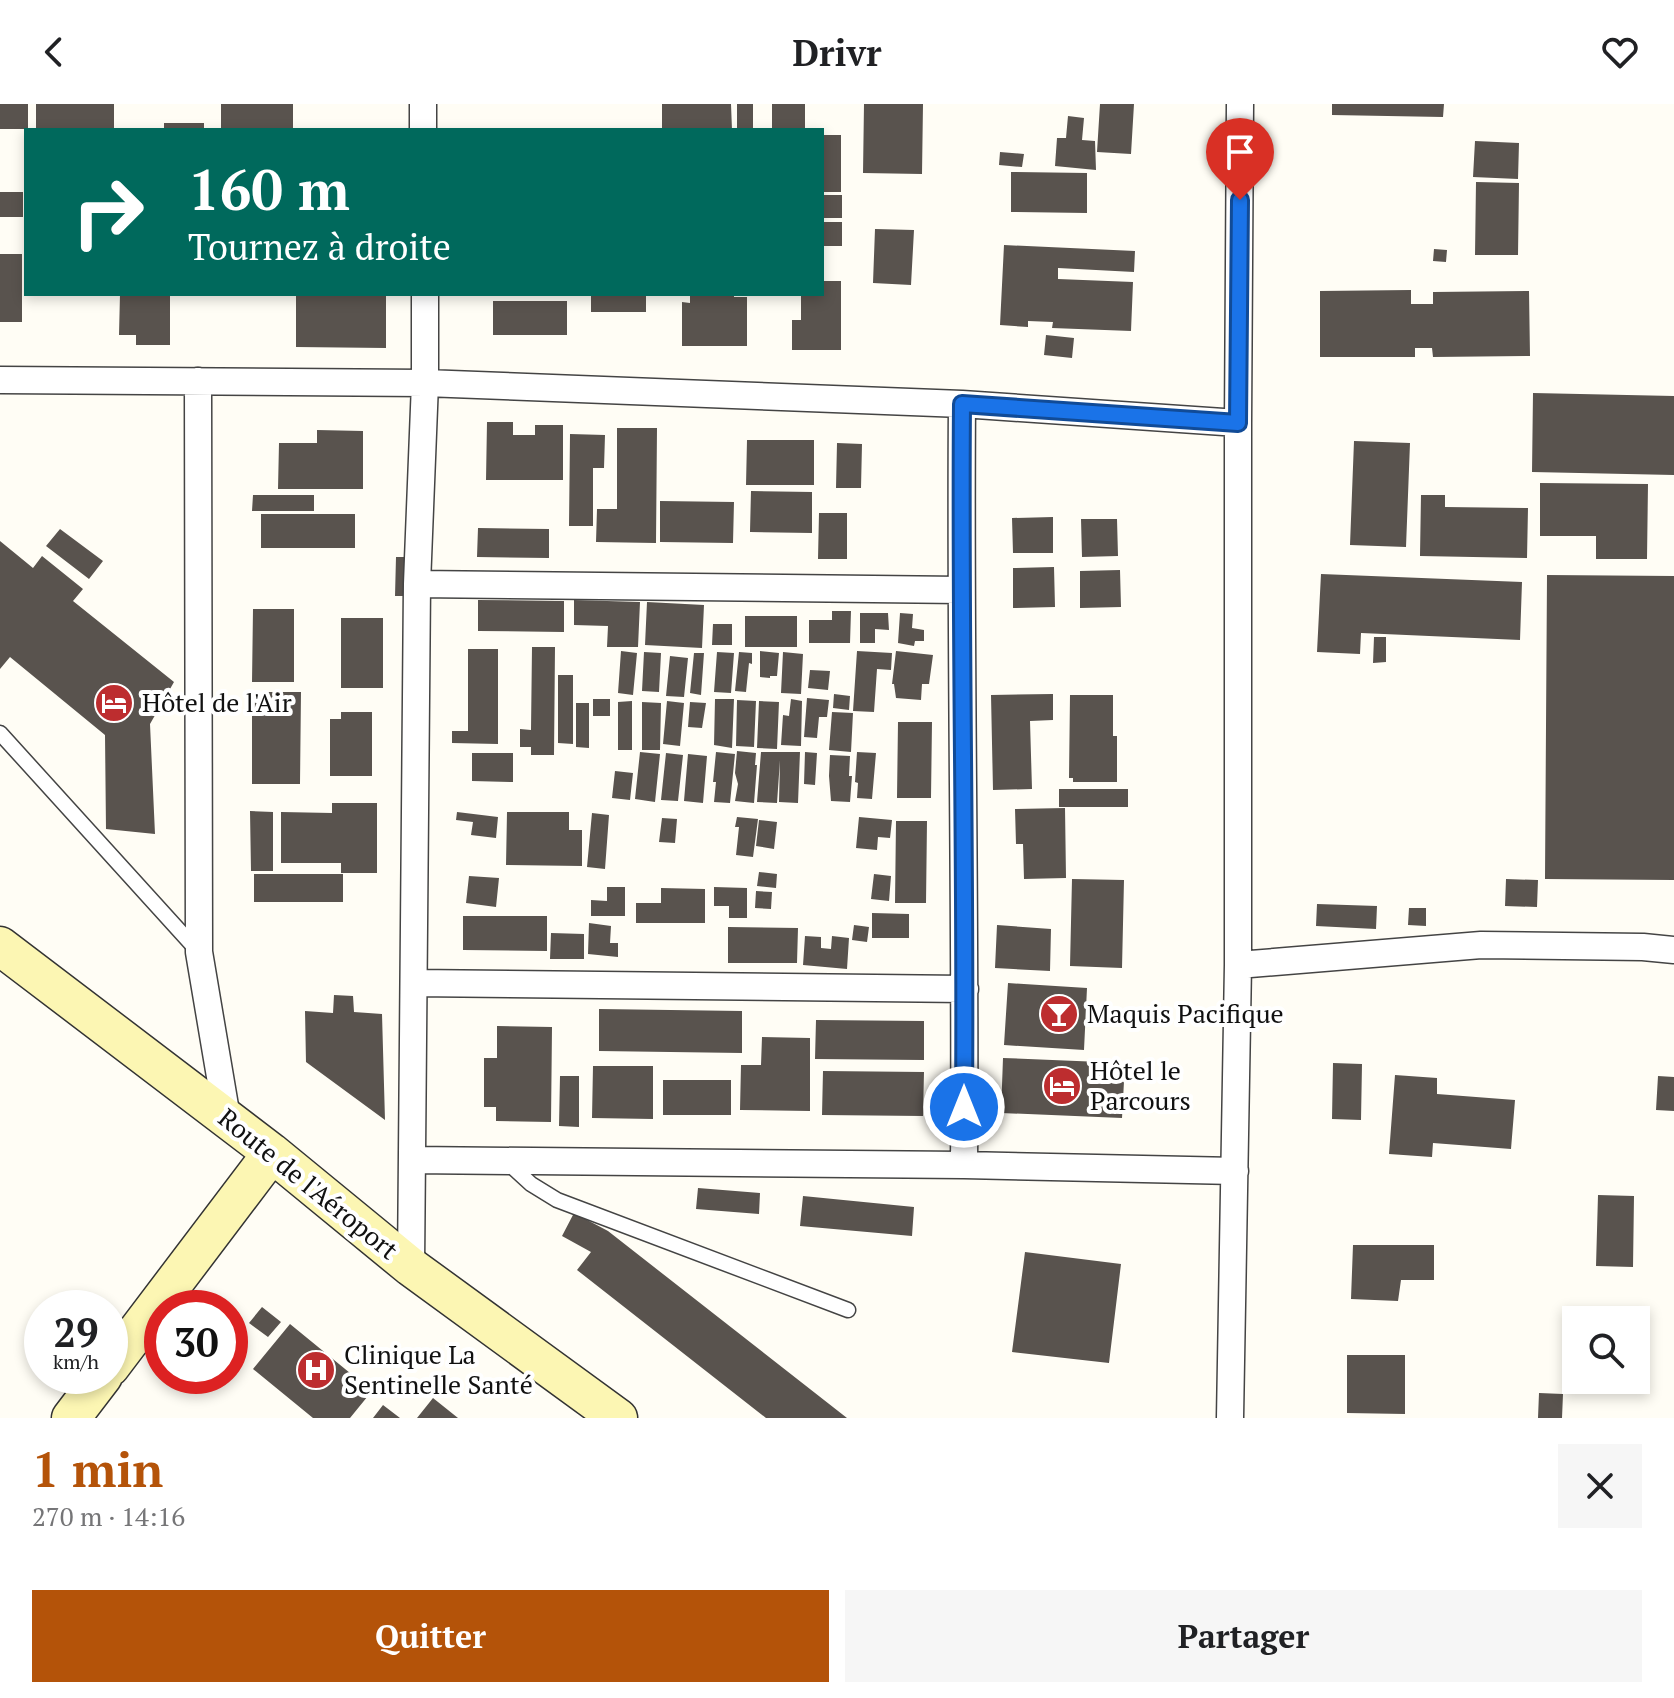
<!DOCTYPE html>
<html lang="fr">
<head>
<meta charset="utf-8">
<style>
  body { margin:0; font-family:"PT Serif",serif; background:#f6f6f6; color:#202124; height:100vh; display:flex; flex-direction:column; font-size:30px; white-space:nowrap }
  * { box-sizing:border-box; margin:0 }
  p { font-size:26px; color:#757577 }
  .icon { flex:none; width:44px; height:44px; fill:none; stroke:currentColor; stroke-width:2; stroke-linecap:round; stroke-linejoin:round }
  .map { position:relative; height:1314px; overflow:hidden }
  .drawer { display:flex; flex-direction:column; background:#fff; flex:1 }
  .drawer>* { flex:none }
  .top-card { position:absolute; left:24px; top:24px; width:800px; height:168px; border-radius:0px; box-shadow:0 4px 12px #0003; background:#00695c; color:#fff; overflow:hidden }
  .fabs { position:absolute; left:1562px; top:1202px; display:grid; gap:16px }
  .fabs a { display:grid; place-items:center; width:88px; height:88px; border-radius:0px; background:#fff; box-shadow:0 4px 12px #0003; font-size:40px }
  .speed { position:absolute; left:24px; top:1186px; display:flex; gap:16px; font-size:40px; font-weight:700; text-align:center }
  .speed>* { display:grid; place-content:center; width:104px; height:104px; border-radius:50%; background:#fff; box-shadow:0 4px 12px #0003; line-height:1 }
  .speed small { font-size:20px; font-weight:400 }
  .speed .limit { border:12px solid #d22; background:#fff; color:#111 }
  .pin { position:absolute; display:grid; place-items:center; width:68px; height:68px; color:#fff; margin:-82px -34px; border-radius:50% 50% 50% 0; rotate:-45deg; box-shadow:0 0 8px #0007 }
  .pin .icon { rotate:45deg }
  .me { position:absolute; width:88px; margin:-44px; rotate:0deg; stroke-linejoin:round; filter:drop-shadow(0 0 6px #0008) }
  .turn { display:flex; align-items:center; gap:28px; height:168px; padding:0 32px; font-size:36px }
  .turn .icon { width:104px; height:104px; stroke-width:2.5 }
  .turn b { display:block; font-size:56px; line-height:68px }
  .round { display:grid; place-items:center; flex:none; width:84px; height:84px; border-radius:0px; background:#f6f6f6 }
  .overview { display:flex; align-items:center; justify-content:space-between; height:136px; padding:0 32px }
  h1 { font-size:48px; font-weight:700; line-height:60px; color:#b45309 }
  .primary-button { display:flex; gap:16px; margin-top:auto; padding:16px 32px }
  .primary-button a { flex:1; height:92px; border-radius:0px; background:#b45309; color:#fff; font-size:32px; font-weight:700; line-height:92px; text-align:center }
  .primary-button a+a { background:#f6f6f6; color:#202124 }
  header { display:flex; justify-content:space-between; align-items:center; height:104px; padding:0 32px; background:#fff; font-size:36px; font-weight:700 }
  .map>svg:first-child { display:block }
  .building { fill:#59534e }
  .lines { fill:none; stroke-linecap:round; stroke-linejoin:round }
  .lane-casing { stroke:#444; stroke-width:17 }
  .street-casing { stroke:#444; stroke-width:29 }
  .secondary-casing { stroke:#333; stroke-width:41 }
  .lane { stroke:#fff; stroke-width:14 }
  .street { stroke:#fff; stroke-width:26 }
  .secondary { stroke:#fcf6b3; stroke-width:38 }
  .route-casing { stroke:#114b97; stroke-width:20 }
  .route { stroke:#1a73e8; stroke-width:14 }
  .labels { text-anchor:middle; stroke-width:8; stroke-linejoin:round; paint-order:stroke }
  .poi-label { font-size:26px; fill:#111; stroke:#fff; text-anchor:start }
  .street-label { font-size:26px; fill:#111; stroke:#fff }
</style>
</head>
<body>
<header><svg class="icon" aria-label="back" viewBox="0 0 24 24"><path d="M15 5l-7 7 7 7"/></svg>Drivr<svg class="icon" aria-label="heart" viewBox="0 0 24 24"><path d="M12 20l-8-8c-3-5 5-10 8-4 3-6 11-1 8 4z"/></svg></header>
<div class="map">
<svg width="1674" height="1314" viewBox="0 0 1674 1314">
  <rect width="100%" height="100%" fill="#fffdf5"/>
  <!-- building -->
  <path class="building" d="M 0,0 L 28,0 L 28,25 L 0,25 Z
    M 36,0 L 114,0 L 114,26 L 36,26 Z
    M 221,0 L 293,0 L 293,26 L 221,26 Z
    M 662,0 L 731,0 L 732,26 L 662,26 Z
    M 737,0 L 753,0 L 753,25 L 737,25 Z
    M 772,0 L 805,0 L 805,26 L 772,26 Z
    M 864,0 L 923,0 L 922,70 L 863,69 Z
    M 1100,0 L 1134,0 L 1131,50 L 1097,48 Z
    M 1332,0 L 1444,0 L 1443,13 L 1332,11 Z
    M 1068,12 L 1084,14 L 1082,36 L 1095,37 L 1096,66 L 1055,62 L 1057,34 L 1066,34 Z
    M 164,19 L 204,19 L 204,26 L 164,26 Z
    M 822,31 L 841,31 L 841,88 L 822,88 Z
    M 1475,37 L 1519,39 L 1518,75 L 1473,73 Z
    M 1000,48 L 1024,50 L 1022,63 L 999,61 Z
    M 1011,68 L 1087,69 L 1087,109 L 1011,108 Z
    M 1476,78 L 1519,79 L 1518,151 L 1475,151 Z
    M 0,88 L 23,88 L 23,113 L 0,113 Z
    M 822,91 L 842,91 L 842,114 L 822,114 Z
    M 822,118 L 842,118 L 842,142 L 822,142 Z
    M 875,125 L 914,126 L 911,181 L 873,179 Z
    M 1004,141 L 1135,147 L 1134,168 L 1058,164 L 1058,175 L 1133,178 L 1131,227 L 1052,224 L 1053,218 L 1028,217 L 1028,223 L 1000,221 Z
    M 1434,145 L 1447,146 L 1446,158 L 1433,157 Z
    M 0,150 L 22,150 L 22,218 L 0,218 Z
    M 822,177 L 841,177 L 841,246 L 792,246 L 792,216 L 801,216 L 801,190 L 822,190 Z
    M 1411,186 L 1411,200 L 1433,200 L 1433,188 L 1529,187 L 1530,252 L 1433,253 L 1432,244 L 1415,244 L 1415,253 L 1320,253 L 1320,187 Z
    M 120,190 L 170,190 L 170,241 L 136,241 L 136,231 L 119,231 Z
    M 296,190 L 386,190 L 386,244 L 296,243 Z
    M 591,190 L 646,190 L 646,208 L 591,208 Z
    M 690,190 L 734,190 L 734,193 L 747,193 L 747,242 L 682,242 L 682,198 L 690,199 Z
    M 493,197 L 567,197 L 567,231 L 493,231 Z
    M 1046,231 L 1074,234 L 1072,254 L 1044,251 Z
    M 1533,289 L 1674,292 L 1674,371 L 1532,368 Z
    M 487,318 L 513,318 L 513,331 L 535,331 L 535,321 L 563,321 L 563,376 L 486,376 Z
    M 617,324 L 657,324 L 656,439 L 596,438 L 597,405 L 617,405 Z
    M 317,326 L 363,327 L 363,385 L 278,385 L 279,339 L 317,339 Z
    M 570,330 L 605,331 L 604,364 L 593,364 L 593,422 L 569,422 Z
    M 747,336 L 814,336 L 814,381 L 746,381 Z
    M 1354,337 L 1410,339 L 1406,443 L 1350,441 Z
    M 837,339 L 862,340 L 861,384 L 836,384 Z
    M 1540,379 L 1648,380 L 1647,455 L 1596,455 L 1596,432 L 1540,432 Z
    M 751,387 L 812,388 L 812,429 L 750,428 Z
    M 253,391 L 314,391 L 314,407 L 252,407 Z
    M 1421,391 L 1445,391 L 1445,403 L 1528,404 L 1527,454 L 1420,452 Z
    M 660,397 L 734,398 L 733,439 L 660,438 Z
    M 819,409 L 847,409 L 847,455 L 818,455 Z
    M 261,410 L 355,410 L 355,444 L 261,444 Z
    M 1053,413 L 1053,449 L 1013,449 L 1012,414 Z
    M 1081,415 L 1117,415 L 1118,452 L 1082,453 Z
    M 478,424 L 549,425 L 549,454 L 477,453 Z
    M 60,425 L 103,457 L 89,475 L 46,442 Z
    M 0,437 L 33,464 L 42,452 L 83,485 L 73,497 L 174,578 L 150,620 L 155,730 L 106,725 L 105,631 L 10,553 L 0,565 Z
    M 396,453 L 409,453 L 409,492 L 395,492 Z
    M 1054,463 L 1055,503 L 1013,504 L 1013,464 Z
    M 1120,466 L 1121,503 L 1080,504 L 1080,467 Z
    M 1321,470 L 1522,478 L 1520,536 L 1361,529 L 1360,550 L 1317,548 Z
    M 1547,471 L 1674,472 L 1674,776 L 1545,775 Z
    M 478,496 L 564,497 L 564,528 L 478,527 Z
    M 574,496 L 640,498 L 638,543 L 607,543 L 608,522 L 574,521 Z
    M 647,498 L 704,501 L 702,544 L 645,541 Z
    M 253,505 L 294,505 L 294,578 L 252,578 Z
    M 832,507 L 851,507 L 850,539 L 809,539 L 809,516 L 832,516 Z
    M 860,509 L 888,509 L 889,526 L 875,525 L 875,539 L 860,539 Z
    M 900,509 L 913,510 L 912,524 L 924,526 L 924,537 L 915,537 L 914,542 L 898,539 Z
    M 745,512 L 797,512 L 797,543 L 745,543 Z
    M 341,514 L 383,514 L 383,584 L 341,584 Z
    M 713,520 L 732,520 L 732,541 L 712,541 Z
    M 1374,533 L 1386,533 L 1386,558 L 1373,559 Z
    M 532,543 L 555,543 L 554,651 L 531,651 L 531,643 L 520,643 L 520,625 L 531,626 Z
    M 468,545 L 498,545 L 498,640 L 452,639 L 452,627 L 468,627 Z
    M 621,547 L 637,549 L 633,591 L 618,589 Z
    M 760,547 L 779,549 L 777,572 L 770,572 L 770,574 L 760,573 Z
    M 857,547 L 892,549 L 891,566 L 877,565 L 874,608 L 853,607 Z
    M 896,547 L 933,551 L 929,580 L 922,580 L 921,596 L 896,594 L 894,580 L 892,580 Z
    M 644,548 L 661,549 L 659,588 L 642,587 Z
    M 717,548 L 734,549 L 731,589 L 714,588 Z
    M 739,548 L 752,549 L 752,560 L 749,559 L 746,588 L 735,587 Z
    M 783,548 L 803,550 L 801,590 L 781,589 Z
    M 694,549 L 704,549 L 701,591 L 690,589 Z
    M 670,552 L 688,554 L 684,593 L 666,592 Z
    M 810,566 L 830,567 L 828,586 L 808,584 Z
    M 558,571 L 573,571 L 573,640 L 558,639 Z
    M 252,588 L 301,588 L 300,680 L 252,680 Z
    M 834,590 L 850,592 L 849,606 L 833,604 Z
    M 1053,590 L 1053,616 L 1030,617 L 1032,685 L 993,686 L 991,591 Z
    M 1070,591 L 1113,591 L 1113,632 L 1117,632 L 1117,678 L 1073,678 L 1073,674 L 1069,674 Z
    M 807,594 L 829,596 L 827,613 L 819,613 L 817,634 L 804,633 Z
    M 593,595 L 610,595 L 610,612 L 593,612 Z
    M 715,595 L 734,595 L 732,644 L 714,641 Z
    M 791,595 L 802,597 L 801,642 L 781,641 L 783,611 L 789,612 Z
    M 737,596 L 756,597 L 754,643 L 736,642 Z
    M 632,597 L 632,646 L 618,646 L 618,598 Z
    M 667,597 L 684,599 L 680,642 L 663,640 Z
    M 759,597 L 779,598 L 777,645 L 757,644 Z
    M 642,598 L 661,599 L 660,646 L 642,646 Z
    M 690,598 L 706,599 L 702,624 L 688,623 Z
    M 576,599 L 589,599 L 589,644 L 576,643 Z
    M 341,608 L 372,608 L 372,672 L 330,672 L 330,615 L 341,615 Z
    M 832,608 L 853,609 L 851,648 L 829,646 Z
    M 898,618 L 932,618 L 931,694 L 897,694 Z
    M 737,647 L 756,649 L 755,661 L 757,661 L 754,699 L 735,697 L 738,680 L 735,669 Z
    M 640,648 L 660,650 L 655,698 L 635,695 Z
    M 716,648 L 735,650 L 730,699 L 714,698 L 716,678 L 713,678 Z
    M 761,648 L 800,648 L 798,699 L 779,698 L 780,656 L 777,699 L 757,698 Z
    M 805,648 L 817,649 L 815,681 L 804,680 Z
    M 857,648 L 876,649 L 872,695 L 857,694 L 858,679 L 855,678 Z
    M 472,649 L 513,649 L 513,678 L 472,677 Z
    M 666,649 L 683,651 L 678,697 L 661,696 Z
    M 688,650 L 707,652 L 703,699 L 684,697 Z
    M 830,651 L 850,652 L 849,672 L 852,672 L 850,698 L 831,697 L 829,672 Z
    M 615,667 L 633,669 L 630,696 L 612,694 Z
    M 1059,685 L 1128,685 L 1128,703 L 1059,703 Z
    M 332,699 L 377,699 L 377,769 L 341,769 L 341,759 L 281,759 L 281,708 L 332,709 Z
    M 1065,704 L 1066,774 L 1024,775 L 1023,740 L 1016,740 L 1015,705 Z
    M 250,707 L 273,708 L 273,767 L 251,767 Z
    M 457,708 L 498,713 L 496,734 L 471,731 L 473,718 L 456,716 Z
    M 507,708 L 569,708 L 569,726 L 582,726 L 582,762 L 506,761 Z
    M 592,709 L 609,711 L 605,765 L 587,763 Z
    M 737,713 L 758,715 L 753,753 L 736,751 L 739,723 L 735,723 Z
    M 859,713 L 892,716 L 890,734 L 878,733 L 877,746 L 856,744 Z
    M 662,714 L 677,715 L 675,739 L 659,738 Z
    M 759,716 L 777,718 L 774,745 L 756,742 Z
    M 896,717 L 927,717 L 926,799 L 895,799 Z
    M 759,768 L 777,770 L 776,784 L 757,782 Z
    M 254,770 L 343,770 L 343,798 L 254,798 Z
    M 874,770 L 891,772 L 889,797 L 871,795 Z
    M 469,772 L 499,774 L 496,803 L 466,799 Z
    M 1072,775 L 1124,776 L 1122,864 L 1070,862 Z
    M 1506,775 L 1538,776 L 1537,803 L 1505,802 Z
    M 607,783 L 625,783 L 625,812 L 591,812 L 591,796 L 607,797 Z
    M 714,783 L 747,784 L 747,814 L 729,814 L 729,802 L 714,802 Z
    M 661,784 L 705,785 L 705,819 L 636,819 L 636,799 L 661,799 Z
    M 756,787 L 772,788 L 771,805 L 755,804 Z
    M 1317,800 L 1377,802 L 1376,825 L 1316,822 Z
    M 1409,804 L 1426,804 L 1426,822 L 1408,821 Z
    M 872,809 L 909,810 L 909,834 L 872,834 Z
    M 463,812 L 547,812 L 547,847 L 463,846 Z
    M 589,819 L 611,822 L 610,839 L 618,839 L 618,853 L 588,850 Z
    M 854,821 L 869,823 L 867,838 L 852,836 Z
    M 997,821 L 1051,825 L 1050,867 L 995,864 Z
    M 728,823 L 798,824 L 797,859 L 728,859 Z
    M 551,829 L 584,830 L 584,855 L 550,855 Z
    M 805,832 L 821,833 L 821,844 L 831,845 L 832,832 L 849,834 L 847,865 L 803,861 Z
    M 1008,879 L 1087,884 L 1084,946 L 1004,941 Z
    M 334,891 L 353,892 L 354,908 L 382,910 L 385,1016 L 306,958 L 305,907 L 333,909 Z
    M 599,905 L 742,907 L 742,949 L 599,947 Z
    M 816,916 L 924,917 L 924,956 L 815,955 Z
    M 497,922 L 552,923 L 551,1018 L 496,1017 L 496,1003 L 484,1003 L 484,954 L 497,954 Z
    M 762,933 L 810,934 L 810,1007 L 740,1006 L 741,961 L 761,961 Z
    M 1003,954 L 1125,959 L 1122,1014 L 1001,1009 Z
    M 1333,959 L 1362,960 L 1361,1016 L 1332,1015 Z
    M 593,962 L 653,962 L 653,1015 L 592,1014 Z
    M 823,967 L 924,968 L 923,1012 L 822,1011 Z
    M 1395,971 L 1437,974 L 1437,990 L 1515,996 L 1511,1045 L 1433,1039 L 1432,1053 L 1389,1050 Z
    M 560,972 L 579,972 L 579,1023 L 559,1022 Z
    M 1658,972 L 1674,973 L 1674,1007 L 1656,1006 Z
    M 663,976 L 731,976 L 731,1011 L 663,1011 Z
    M 698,1084 L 760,1089 L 759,1110 L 696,1105 Z
    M 1598,1091 L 1634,1092 L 1633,1163 L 1596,1162 Z
    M 803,1092 L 914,1103 L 912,1132 L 800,1122 Z
    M 574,1109 L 608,1127 L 847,1314 L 766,1314 L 577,1166 L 591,1148 L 562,1132 Z
    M 1353,1141 L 1434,1141 L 1434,1176 L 1401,1176 L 1398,1197 L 1351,1195 Z
    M 1025,1148 L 1121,1160 L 1109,1259 L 1012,1248 Z
    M 262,1203 L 281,1218 L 268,1233 L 249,1219 Z
    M 290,1220 L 372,1287 L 350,1314 L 313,1314 L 253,1265 Z
    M 1347,1251 L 1405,1251 L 1405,1310 L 1347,1309 Z
    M 1539,1289 L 1563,1290 L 1562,1314 L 1538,1314 Z
    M 433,1294 L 458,1314 L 417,1314 Z
    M 383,1301 L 400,1314 L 373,1314 Z"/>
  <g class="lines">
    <defs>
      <path id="lane" d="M 0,629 L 196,845
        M 507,1058 L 531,1080 L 557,1096 L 848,1206"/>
      <path id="street" d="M 423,0 L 423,26
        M 0,276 L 425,279 L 962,300 L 1238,319
        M 198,277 L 199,848 L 227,1014
        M 962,300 C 960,554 966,808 964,1061
        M 417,480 L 961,486
        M 1238,861 L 1481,841 L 1643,843 L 1674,846
        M 414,879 L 965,885
        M 412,1056 L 964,1061 L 1235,1067
        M 411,1163 L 417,480 L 425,279 L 425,190
        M 1230,1314 L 1238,861 L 1238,319 L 1240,0"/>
      <path id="secondary" d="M 0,842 L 272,1049 L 411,1163 L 618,1314
        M 110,1263 L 272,1049
        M 71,1314 L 103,1272"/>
    </defs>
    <!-- lane casing -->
    <use href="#lane" class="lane-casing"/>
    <!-- street casing -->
    <use href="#street" class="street-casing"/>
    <!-- secondary casing -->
    <use href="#secondary" class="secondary-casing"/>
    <!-- lane -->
    <use href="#lane" class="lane"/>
    <!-- street -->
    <use href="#street" class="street"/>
    <!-- secondary -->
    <use href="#secondary" class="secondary"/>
  </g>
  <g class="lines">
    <defs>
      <path id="route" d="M 964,1003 C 966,768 960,534 962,300 L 1238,319 L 1240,96"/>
    </defs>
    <!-- route casing -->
    <use href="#route" class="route-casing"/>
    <!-- route -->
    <use href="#route" class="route"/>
  </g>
  <!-- icons -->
  <defs>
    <symbol id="hotel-disc" viewBox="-11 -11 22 22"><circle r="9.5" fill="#bd2d2f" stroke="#fff"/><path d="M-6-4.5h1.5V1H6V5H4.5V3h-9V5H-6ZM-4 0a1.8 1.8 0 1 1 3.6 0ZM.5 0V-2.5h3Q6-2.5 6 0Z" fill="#fff"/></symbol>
    <symbol id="bar-disc" viewBox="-11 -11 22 22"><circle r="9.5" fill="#bd2d2f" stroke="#fff"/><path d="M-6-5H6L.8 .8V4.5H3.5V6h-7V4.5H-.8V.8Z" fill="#fff"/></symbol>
    <symbol id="hospital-disc" viewBox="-11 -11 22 22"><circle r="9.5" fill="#bd2d2f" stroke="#fff"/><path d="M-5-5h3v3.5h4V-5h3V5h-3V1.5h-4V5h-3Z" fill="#fff"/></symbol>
  </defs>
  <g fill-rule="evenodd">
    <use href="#hotel-disc" x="92" y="577" width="44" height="44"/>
    <use href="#bar-disc" x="1037" y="888" width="44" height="44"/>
    <use href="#hotel-disc" x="1040" y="960" width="44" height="44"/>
    <use href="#hospital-disc" x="294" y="1244" width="44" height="44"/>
  </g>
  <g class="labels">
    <!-- poi labels -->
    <g class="poi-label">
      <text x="142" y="608">Hôtel de l'Air</text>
      <text x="1087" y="919">Maquis Pacifique</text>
      <text x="1090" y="976">Hôtel le<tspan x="1090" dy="30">Parcours</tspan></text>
      <text x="344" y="1260">Clinique La<tspan x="344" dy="30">Sentinelle Santé</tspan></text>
    </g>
    <!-- street labels -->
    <g class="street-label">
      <text transform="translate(308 1080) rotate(39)" y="9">Route de l'Aéroport</text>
    </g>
  </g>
</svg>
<div class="fabs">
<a><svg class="icon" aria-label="search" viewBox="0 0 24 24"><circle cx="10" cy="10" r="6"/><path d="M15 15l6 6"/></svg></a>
</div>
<div class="speed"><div>29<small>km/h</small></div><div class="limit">30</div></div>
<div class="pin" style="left:1240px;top:96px;background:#d93025"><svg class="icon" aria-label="arrive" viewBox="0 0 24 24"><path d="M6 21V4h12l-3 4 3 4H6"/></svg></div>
<svg class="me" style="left:964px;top:1003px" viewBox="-20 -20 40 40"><circle r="17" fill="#1a73e8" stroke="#fff" stroke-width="3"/><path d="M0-11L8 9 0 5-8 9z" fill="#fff"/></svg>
<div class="top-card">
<div class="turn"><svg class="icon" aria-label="right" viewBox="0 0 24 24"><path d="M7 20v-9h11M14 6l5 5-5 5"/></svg><div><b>160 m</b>Tournez à droite</div></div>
</div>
</div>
<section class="drawer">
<div class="overview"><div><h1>1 min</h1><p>270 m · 14:16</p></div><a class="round"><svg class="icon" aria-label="close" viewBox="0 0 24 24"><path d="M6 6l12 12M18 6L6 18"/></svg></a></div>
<div class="primary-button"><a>Quitter</a><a>Partager</a></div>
</section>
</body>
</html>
